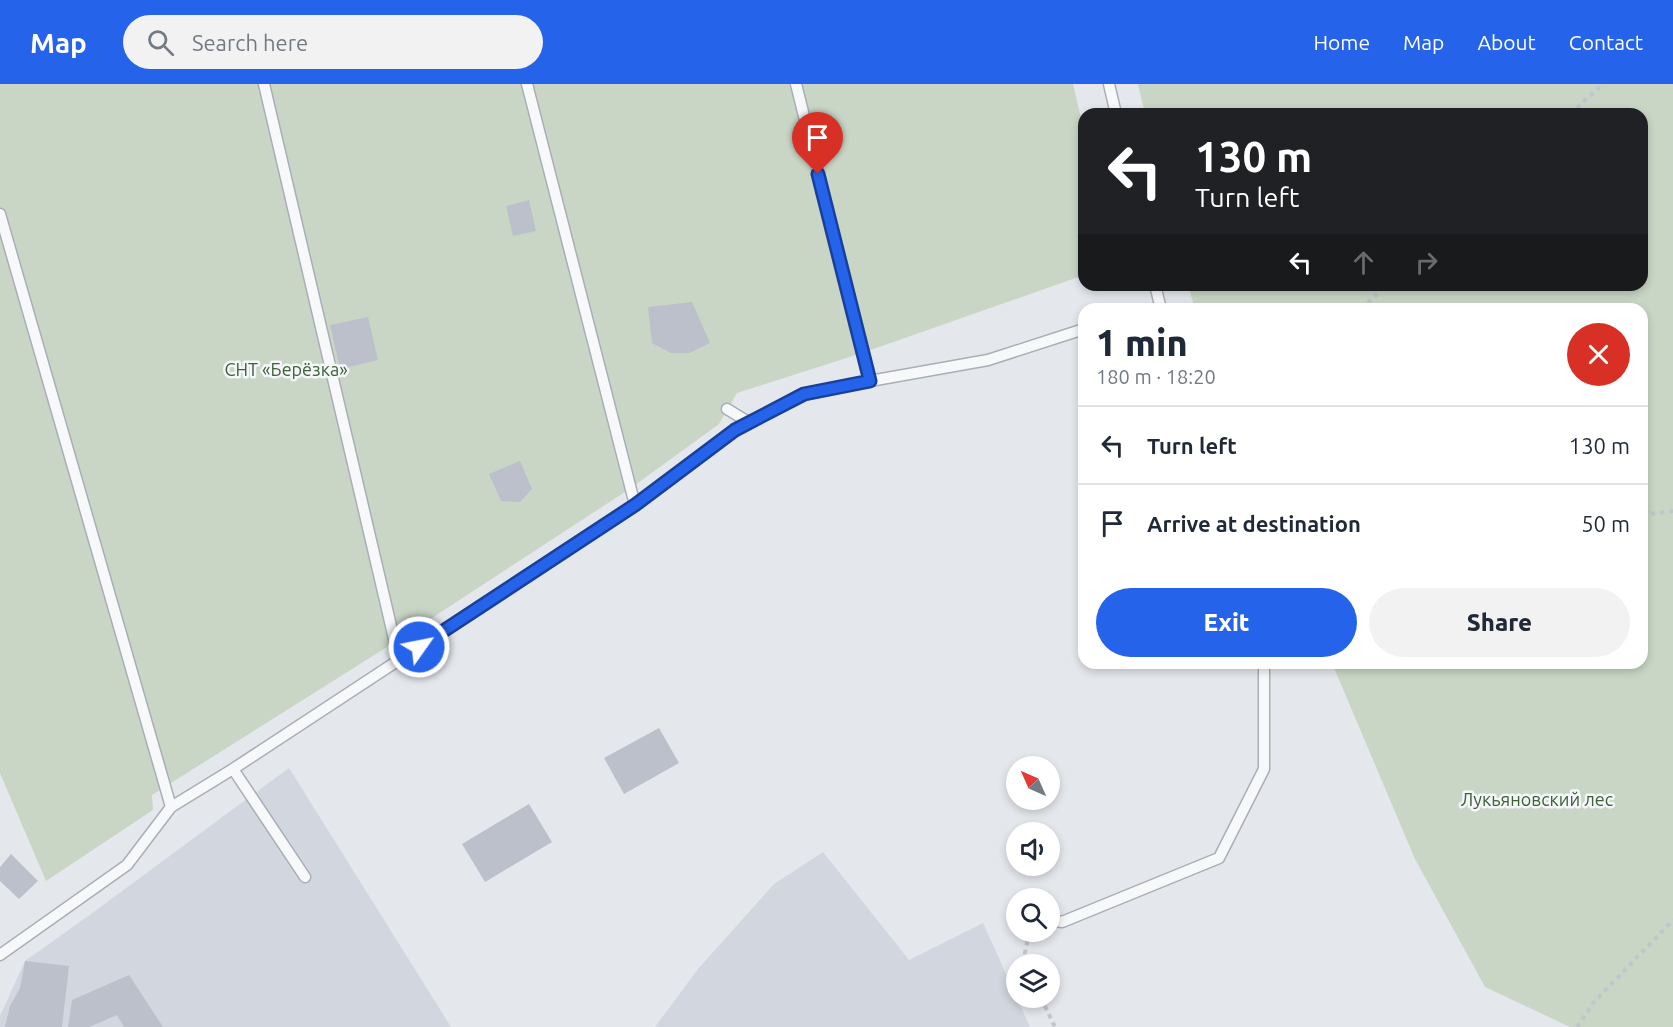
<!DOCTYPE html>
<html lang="en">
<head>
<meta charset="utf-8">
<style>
  body { margin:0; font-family:Ubuntu,sans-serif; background:#f2f2f3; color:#1f2937; height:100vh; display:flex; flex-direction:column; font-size:22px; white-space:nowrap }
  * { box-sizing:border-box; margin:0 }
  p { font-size:20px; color:#747a83 }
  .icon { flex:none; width:33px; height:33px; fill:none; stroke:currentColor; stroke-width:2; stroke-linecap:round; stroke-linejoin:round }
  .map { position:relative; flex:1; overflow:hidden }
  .panel { position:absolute; left:1078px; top:219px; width:570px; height:366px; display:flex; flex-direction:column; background:#fff; border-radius:18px; box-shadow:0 3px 9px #0003 }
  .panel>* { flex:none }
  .top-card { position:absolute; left:1078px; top:24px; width:570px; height:183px; border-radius:18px; box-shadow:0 3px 9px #0003; background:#202124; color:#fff; overflow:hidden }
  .needle { width:39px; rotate:315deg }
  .fabs { position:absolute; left:1006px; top:672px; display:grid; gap:12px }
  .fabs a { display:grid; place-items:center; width:54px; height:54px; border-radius:50%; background:#fff; box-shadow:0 3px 9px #0003; font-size:30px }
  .pin { position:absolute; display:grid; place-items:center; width:51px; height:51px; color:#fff; margin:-62px -26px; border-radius:50% 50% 50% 0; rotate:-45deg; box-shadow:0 0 6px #0007 }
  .pin .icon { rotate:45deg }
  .me { position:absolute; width:66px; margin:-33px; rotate:57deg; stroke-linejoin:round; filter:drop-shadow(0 0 4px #0008) }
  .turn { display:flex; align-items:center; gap:21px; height:126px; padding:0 18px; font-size:27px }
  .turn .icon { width:78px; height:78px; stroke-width:2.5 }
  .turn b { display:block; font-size:42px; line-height:51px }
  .lanes { display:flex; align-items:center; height:57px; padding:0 18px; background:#0003; justify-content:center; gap:30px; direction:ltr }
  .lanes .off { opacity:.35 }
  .round { display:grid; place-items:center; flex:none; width:63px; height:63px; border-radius:32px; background:#f2f2f3 }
  .overview { display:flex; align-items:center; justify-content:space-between; height:102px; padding:0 18px }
  h1 { font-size:36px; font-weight:800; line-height:45px }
  .action { display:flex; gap:12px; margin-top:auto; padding:12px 18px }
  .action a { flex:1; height:69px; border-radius:36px; background:#2563eb; color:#fff; font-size:24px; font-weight:800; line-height:69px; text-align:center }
  .action a+a { background:#f2f2f3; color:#1f2937 }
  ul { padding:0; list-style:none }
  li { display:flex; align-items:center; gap:18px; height:78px; padding:0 18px; border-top:2px solid #e0e1e3 }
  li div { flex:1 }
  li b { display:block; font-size:22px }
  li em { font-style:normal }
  header { display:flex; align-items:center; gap:36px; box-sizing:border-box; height:84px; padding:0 30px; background:#2563eb; color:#fff }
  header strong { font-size:28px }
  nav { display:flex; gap:33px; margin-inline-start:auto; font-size:21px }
  .search { width:420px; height:54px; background:#f2f2f3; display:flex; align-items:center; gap:15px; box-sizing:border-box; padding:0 21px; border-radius:33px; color:#747a83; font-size:22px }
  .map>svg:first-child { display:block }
  .built { fill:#d2d6de }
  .green { fill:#c9d6c5 }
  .building { fill:#bbc0ca }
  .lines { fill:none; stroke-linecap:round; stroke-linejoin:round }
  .service-casing { stroke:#a9aeb7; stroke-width:13 }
  .path { stroke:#c2c5cb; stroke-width:4; stroke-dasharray:4.5 4.5; stroke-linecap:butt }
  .service { stroke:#f7f8fa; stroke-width:10 }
  .route-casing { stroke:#184099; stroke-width:15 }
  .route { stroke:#2563eb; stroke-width:10 }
  .labels { text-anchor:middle; stroke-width:5; stroke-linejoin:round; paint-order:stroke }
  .park-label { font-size:18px; fill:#3f6138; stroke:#f4f6f9 }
</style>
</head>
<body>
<header>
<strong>Map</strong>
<div class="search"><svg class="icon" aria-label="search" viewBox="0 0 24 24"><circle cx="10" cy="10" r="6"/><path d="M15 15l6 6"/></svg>Search here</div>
<nav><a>Home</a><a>Map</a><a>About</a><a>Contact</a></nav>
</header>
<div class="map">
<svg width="1673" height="943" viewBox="0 0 1673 943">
  <rect width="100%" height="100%" fill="#e4e7ec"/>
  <!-- built -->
  <path class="built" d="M 289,684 L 451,943 L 0,943 L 0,932 L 25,877 L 91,830 Z
    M 823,768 L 909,876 L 983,839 L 1030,943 L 655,943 L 698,885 L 774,800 Z"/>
  <!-- green -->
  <path class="green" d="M 0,0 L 1073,0 L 1084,47 L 1084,191 L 862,269 L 737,309 L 719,340 L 631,404 L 395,558 L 152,711 L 153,726 L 46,797 L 0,689 Z
    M 1138,0 L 1673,0 L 1673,943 L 1570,943 L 1485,903 L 1415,775 L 1332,579 L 1642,579 L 1642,225 L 1195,225 L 1188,201 L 1642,201 L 1642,30 L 1145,30 Z"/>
  <!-- building -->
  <path class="building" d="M 529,116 L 536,147 L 513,152 L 506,122 Z
    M 692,218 L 710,259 L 689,269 L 671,269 L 652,259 L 648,223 Z
    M 368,233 L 378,276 L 340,285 L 330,241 Z
    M 520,377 L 532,405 L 520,418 L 501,417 L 489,390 Z
    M 659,644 L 679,679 L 624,710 L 604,674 Z
    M 529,720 L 552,758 L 485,798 L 462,760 Z
    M 11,770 L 38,797 L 19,815 L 0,797 L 0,783 Z
    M 25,877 L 69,882 L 62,943 L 5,943 L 10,922 L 20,904 Z
    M 129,891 L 163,943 L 124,943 L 117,931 L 89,943 L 68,943 L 72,916 Z"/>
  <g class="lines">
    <defs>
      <path id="service" d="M 264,0 L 399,576
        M 527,0 L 635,421
        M 796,0 L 870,297
        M 1109,0 L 1116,30
        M 0,130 L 171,723
        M 1155,201 L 1161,225
        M 727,325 L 750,339
        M 233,685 L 305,793
        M 1050,836 L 1062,838 L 1219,774 L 1264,685 L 1264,579
        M 0,871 L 127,781 L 171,723 L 233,685 L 635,421 L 735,346 L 804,311 L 870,297 L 988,276 L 1084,245"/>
    </defs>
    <!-- service casing -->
    <use href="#service" class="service-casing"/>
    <!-- path -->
    <path class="path" d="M 1570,30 L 1603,0
      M 1361,225 L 1387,201
      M 1642,431 L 1673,427
      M 1029,848 L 1025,869 L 1029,880
      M 1041,914 L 1055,943
      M 1577,943 L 1594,918 L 1673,836"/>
    <!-- service -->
    <use href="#service" class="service"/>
  </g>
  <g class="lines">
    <defs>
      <path id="route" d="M 419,563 L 635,421 L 735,346 L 804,310 L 870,297 L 818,90"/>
    </defs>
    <!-- route casing -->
    <use href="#route" class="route-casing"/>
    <!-- route -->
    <use href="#route" class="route"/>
  </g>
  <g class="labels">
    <!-- park labels -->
    <g class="park-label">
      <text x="286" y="292">СНТ «Берёзка»</text>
      <text x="1537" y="722">Лукьяновский лес</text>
    </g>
  </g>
</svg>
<div class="fabs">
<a><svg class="needle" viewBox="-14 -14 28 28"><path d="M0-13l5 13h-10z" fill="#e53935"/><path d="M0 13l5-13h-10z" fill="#747a83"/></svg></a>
<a><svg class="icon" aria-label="sound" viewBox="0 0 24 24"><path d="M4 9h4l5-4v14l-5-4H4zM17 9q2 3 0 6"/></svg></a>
<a><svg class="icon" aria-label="search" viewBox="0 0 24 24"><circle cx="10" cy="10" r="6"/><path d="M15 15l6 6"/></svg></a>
<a><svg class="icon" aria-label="layers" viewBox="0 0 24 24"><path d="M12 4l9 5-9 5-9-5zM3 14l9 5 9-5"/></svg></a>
</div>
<div class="pin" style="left:818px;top:90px;background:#d93025"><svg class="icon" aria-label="arrive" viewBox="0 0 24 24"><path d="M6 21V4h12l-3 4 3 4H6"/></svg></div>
<svg class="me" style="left:419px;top:563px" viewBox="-20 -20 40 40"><circle r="17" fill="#2563eb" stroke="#fff" stroke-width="3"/><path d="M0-11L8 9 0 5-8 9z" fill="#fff"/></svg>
<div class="top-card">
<div class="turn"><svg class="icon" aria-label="left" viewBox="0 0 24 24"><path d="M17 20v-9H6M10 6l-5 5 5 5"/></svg><div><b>130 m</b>Turn left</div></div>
<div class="lanes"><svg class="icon" aria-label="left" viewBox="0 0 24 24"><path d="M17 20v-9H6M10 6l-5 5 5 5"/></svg><svg class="icon off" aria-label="ahead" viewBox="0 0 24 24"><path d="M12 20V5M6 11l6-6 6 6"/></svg><svg class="icon off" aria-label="right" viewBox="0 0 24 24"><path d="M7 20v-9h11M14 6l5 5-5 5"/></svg></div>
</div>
<section class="panel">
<div class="overview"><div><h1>1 min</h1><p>180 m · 18:20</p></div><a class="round" style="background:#d93025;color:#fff"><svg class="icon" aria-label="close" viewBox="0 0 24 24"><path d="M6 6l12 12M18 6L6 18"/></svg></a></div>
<ul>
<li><svg class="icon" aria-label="left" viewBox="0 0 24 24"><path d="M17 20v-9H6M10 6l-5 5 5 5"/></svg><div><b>Turn left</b></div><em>130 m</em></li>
<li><svg class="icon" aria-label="arrive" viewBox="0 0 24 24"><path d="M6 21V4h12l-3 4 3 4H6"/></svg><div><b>Arrive at destination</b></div><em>50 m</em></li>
</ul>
<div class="action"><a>Exit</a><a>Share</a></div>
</section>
</div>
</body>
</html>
